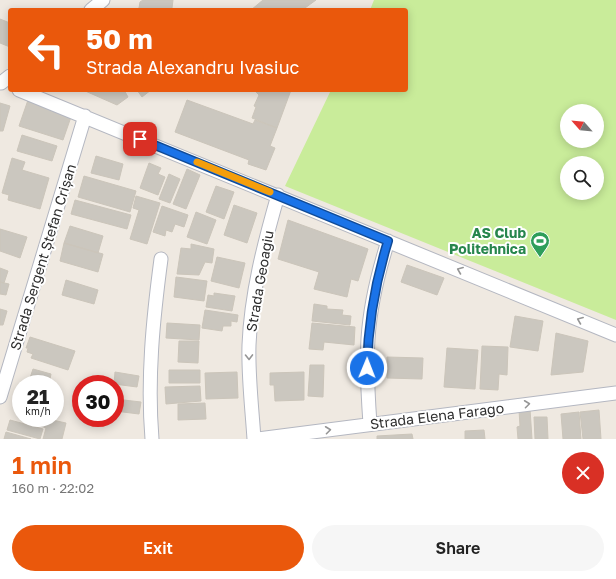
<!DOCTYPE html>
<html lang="en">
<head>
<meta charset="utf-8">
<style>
  body { margin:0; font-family:"Golos Text",sans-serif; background:#f6f6f6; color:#222; height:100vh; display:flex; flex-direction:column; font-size:15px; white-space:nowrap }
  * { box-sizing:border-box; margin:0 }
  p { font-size:13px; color:#767676 }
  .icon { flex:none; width:22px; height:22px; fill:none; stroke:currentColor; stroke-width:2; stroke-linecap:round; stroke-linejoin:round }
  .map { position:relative; height:439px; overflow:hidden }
  .sheet { display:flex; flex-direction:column; background:#fff; flex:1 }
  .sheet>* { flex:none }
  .guide { position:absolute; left:8px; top:8px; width:400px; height:84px; border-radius:4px; box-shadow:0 2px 10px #0003; background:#ea580c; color:#fff; overflow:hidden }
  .needle { width:26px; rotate:297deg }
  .controls { position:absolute; left:560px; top:104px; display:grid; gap:8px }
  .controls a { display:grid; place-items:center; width:44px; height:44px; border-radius:50%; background:#fff; box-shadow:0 2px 10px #0003; font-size:20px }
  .speed { position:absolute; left:12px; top:375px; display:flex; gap:8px; font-size:20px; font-weight:700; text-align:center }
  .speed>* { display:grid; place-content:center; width:52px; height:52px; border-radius:50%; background:#fff; box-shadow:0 2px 10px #0003; line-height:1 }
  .speed small { font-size:10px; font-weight:400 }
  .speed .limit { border:6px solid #d22; background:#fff; color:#111 }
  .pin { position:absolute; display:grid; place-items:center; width:34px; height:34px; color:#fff; margin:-17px; border-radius:8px; box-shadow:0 2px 6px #0006 }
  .me { position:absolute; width:44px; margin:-22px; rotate:1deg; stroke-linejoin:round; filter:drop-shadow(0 0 3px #0008) }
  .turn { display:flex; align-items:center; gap:14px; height:84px; padding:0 12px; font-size:18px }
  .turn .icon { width:52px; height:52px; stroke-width:2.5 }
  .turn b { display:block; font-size:28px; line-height:34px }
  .round { display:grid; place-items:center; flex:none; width:42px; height:42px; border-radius:21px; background:#f6f6f6 }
  .overview { display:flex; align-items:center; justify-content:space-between; height:68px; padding:0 12px }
  h1 { font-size:24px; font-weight:600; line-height:30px; color:#ea580c }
  .button { display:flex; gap:8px; margin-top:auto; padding:8px 12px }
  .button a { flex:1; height:46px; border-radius:24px; background:#ea580c; color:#fff; font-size:16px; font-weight:600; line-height:46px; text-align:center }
  .button a+a { background:#f6f6f6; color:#222 }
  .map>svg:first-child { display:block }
  .pitch { fill:#c9ec9a; fill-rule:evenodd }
  .building { fill:#cbc7bf; stroke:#cbc5ba }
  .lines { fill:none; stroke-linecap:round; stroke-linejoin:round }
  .minor-casing { stroke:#b4b7c1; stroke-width:15 }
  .minor { stroke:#fff; stroke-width:13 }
  .oneway { stroke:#969696 }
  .route-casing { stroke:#114b97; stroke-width:10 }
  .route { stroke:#1a73e8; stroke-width:7 }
  .slow { stroke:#f59e0b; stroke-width:7 }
  .labels { text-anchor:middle; stroke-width:4; stroke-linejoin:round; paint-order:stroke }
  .leisure-label { font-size:14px; font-weight:bold; fill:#27864d; stroke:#fff; text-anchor:end }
  .street-label { font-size:14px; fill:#2e2e2e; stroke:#fff }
</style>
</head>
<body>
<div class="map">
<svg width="616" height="439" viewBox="0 0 616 439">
  <rect width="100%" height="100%" fill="#efe9e1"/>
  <!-- pitch -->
  <path class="pitch" d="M 374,0 L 616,0 L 616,320 L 285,186 L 331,90 L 406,90 L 406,10 L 370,10 ZM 567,111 L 597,111 L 597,141 L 567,141 ZM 567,163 L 597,163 L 597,193 L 567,193 Z"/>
  <!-- building -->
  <path class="building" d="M 143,0 L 173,0 L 172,8 L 169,10 L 136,10 L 139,8 L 140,2 Z
    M 263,0 L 316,0 L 305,8 L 306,10 L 251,10 Z
    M 0,19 L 10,23 L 10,47 L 0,43 Z
    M 83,90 L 124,90 L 128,97 L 117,105 Z
    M 137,90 L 151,90 L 142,97 Z
    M 254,90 L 291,90 L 277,128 L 252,118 L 256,107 L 254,106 L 259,95 Z
    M 28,100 L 72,114 L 63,140 L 19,126 Z
    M 187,100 L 253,124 L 255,120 L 277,128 L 270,146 L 275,148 L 266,170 L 248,164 L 249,160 L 175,132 Z
    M 0,103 L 10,106 L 3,131 L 0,131 Z
    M 22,135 L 57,146 L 52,161 L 17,151 Z
    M 96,156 L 123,164 L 119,180 L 91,173 Z
    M 12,158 L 25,162 L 22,170 L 49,178 L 40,209 L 8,200 L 9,195 L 2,193 Z
    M 149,163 L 161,168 L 158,174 L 165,177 L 158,195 L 140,188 Z
    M 187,169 L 200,175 L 186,209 L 173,204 Z
    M 169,174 L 180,179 L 170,203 L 159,199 Z
    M 84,176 L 136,191 L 130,212 L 78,197 Z
    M 216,186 L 234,192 L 224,219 L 206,212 Z
    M 136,196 L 160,203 L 147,244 L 130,239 L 139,210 L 133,208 Z
    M 75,200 L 131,215 L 127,229 L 71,214 Z
    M 234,205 L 257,213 L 247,243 L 224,235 Z
    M 162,206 L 188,215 L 184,227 L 175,224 L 172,232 L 166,230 L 165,236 L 153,232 Z
    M 196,212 L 216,220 L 207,244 L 187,237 Z
    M 288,220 L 368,249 L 358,281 L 351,279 L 347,297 L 314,289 L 319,272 L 278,259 Z
    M 70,226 L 103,236 L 98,253 L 64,243 Z
    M 0,229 L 27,237 L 20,258 L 0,251 Z
    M 64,243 L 103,254 L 98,272 L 60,261 Z
    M 191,244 L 214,249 L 212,263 L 205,262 L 199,275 L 177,274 L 181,248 L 191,249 Z
    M 217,257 L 245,263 L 239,288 L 211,281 Z
    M 407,265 L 444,278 L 437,295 L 401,282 Z
    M 0,268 L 8,271 L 4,283 L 0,282 Z
    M 176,277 L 207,281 L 204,301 L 174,297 Z
    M 66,280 L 98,290 L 94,304 L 62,295 Z
    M 0,282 L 9,284 L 6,295 L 0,294 Z
    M 214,293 L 235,296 L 232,311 L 206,307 L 208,295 L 214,296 Z
    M 314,304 L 327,306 L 327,309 L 343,310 L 342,315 L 351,316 L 350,325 L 312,321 Z
    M 0,309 L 7,311 L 3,325 L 0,325 Z
    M 205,310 L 238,315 L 237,322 L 231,321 L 231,326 L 223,326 L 222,331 L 202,328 Z
    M 515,316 L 543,321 L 538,351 L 510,347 Z
    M 167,323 L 200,325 L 199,340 L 166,338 Z
    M 312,323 L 355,327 L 354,345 L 324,342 L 323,350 L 309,349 Z
    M 556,333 L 588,341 L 583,372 L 551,375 Z
    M 30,337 L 75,351 L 68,370 L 31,358 L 33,354 L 27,352 L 28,348 L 26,348 Z
    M 179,341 L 199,341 L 198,363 L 178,362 Z
    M 482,346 L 508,347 L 507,375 L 499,374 L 498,390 L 480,389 Z
    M 447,348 L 478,350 L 475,389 L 444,387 Z
    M 387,357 L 423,358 L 422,379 L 387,378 Z
    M 310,365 L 324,365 L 323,397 L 308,396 Z
    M 33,369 L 51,374 L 49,384 L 28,384 Z
    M 169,370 L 200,370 L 200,383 L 169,383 Z
    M 115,372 L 139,376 L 137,387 L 114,384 Z
    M 237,372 L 238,398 L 206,399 L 205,373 Z
    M 304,372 L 304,400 L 275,401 L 274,385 L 270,385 L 270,373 Z
    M 200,386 L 201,401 L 166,404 L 165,387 Z
    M 115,399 L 141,402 L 139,414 L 115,411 Z
    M 205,403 L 206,419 L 178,420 L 178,404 Z
    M 530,409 L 532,439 L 518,439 L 517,427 L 520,426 L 519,410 Z
    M 599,410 L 601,439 L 583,439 L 580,412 Z
    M 579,412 L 581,439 L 563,439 L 561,414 Z
    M 534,417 L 547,417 L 548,439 L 535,439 Z
    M 43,418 L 66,423 L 62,439 L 43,439 L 46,428 L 41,426 Z
    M 10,420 L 43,429 L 40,439 L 7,430 Z
    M 484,430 L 485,439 L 465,439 L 465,431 Z
    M 6,432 L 31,439 L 4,439 Z
    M 412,434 L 413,439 L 377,439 L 377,436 Z"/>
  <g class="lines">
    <defs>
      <path id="minor" d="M 91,10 L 103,0
        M 1,83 L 10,76
        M 19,90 L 616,335
        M 0,397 L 85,116
        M 370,424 C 368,396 366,368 368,339 C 370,306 378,273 388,241
        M 152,439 C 147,379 153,319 161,259
        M 254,439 C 252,408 248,376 249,345 C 251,294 264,244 278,195
        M 258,439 L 616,393"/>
    </defs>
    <!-- minor casing -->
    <use href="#minor" class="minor-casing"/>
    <!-- minor -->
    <use href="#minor" class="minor"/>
  </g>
  <!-- one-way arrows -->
  <defs><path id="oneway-chevron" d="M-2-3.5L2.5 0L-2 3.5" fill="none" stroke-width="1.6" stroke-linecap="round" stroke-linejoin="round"/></defs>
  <g class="oneway">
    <use href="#oneway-chevron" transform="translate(460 270) rotate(-158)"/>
    <use href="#oneway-chevron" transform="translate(580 320) rotate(-158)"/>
    <use href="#oneway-chevron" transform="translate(249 357) rotate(89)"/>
    <use href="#oneway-chevron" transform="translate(527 404) rotate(-7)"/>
    <use href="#oneway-chevron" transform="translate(328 430) rotate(-7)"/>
  </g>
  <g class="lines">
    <defs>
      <path id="route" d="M 140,139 L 388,241 C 375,283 368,324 367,368"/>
    </defs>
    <!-- route casing -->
    <use href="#route" class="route-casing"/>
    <!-- route -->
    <use href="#route" class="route"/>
    <!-- slow -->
    <path class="slow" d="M 197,162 L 270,192"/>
  </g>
  <!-- icons -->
  <defs>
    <symbol id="stadium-pin" viewBox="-11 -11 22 30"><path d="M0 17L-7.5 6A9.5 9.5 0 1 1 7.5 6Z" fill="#2e9e5b" stroke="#fff"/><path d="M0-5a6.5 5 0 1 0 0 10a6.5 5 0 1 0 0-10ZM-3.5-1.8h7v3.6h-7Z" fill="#fff"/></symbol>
  </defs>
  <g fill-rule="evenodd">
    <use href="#stadium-pin" x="529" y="230" width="22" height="30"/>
  </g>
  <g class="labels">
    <!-- leisure labels -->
    <g class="leisure-label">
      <text x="526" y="238">AS Club<tspan x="526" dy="16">Politehnica</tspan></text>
    </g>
    <!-- street labels -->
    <g class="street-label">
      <text transform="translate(43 257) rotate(-73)" y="5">Strada Sergent Ștefan Crișan</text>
      <text transform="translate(260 281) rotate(-80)" y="5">Strada Geoagiu</text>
      <text transform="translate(437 416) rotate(-7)" y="5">Strada Elena Farago</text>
    </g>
  </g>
</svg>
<div class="controls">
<a><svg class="needle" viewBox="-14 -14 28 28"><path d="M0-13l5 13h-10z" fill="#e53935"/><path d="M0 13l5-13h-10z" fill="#767676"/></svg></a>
<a><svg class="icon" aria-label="search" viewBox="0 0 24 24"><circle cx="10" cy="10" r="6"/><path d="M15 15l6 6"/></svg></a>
</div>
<div class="speed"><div>21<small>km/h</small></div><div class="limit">30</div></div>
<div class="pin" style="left:140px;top:139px;background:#d93025"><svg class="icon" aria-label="arrive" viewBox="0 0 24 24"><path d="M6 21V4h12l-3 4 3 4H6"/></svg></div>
<svg class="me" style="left:367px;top:368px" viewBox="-20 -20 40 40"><circle r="17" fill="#1a73e8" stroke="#fff" stroke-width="3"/><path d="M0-11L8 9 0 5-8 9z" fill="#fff"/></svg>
<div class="guide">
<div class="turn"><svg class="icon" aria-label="left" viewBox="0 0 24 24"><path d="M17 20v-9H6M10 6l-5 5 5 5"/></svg><div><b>50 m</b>Strada Alexandru Ivasiuc</div></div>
</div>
</div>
<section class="sheet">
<div class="overview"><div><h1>1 min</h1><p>160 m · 22:02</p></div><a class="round" style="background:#d93025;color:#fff"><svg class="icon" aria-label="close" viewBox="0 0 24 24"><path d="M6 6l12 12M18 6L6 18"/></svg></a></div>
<div class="button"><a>Exit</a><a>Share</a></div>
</section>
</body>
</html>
